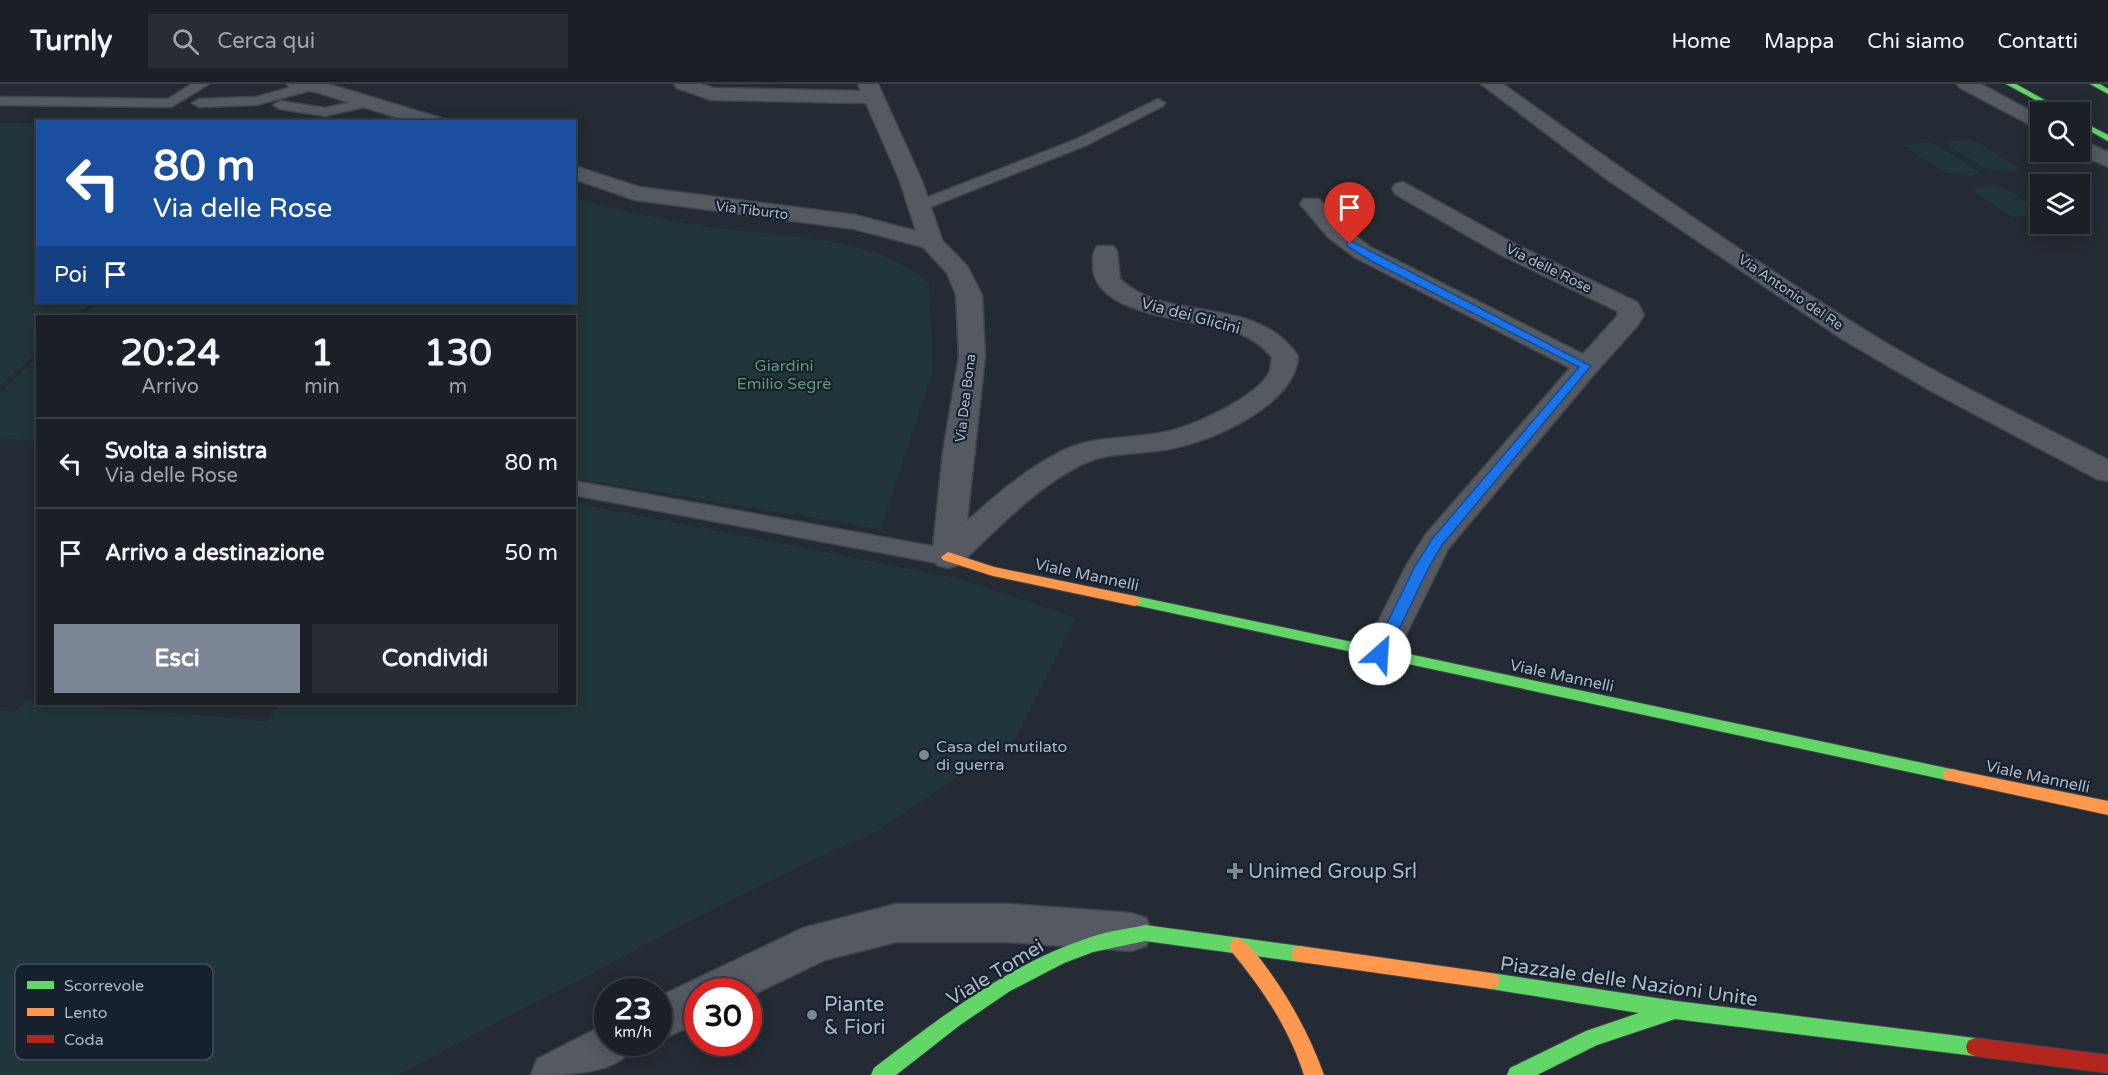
<!DOCTYPE html>
<html lang="it">
<head>
<meta charset="utf-8">
<style>
  body { margin:0; font-family:"Varela Round",sans-serif; background:#282d33; color:#f1f3f6; height:100vh; display:flex; flex-direction:column; font-size:22px; white-space:nowrap }
  * { box-sizing:border-box; margin:0 }
  p { font-size:20px; color:#a0a3a7 }
  .icon { flex:none; width:33px; height:33px; fill:none; stroke:currentColor; stroke-width:2; stroke-linecap:round; stroke-linejoin:round }
  .map { position:relative; flex:1; overflow:hidden }
  .details { position:absolute; left:36px; top:231px; width:540px; height:390px; display:flex; flex-direction:column; background:#1b2027; border-radius:0px; box-shadow:0 3px 15px #0003,0 0 0 2px #393e44 }
  .details>* { flex:none }
  .top-card { position:absolute; left:36px; top:36px; width:540px; height:183px; border-radius:0px; box-shadow:0 3px 15px #0003,0 0 0 2px #393e44; background:#1a4fa0; color:#fff; overflow:hidden }
  .fabs { position:absolute; left:2030px; top:18px; display:grid; gap:12px }
  .fabs a { display:grid; place-items:center; width:60px; height:60px; border-radius:0px; background:#1b2027; box-shadow:0 3px 15px #0003,0 0 0 2px #393e44; font-size:30px }
  .speed { position:absolute; left:594px; top:894px; display:flex; gap:12px; font-size:30px; font-weight:700; text-align:center }
  .speed>* { display:grid; place-content:center; width:78px; height:78px; border-radius:50%; background:#1b2027; box-shadow:0 3px 15px #0003,0 0 0 2px #393e44; line-height:1 }
  .speed small { font-size:15px; font-weight:400 }
  .speed .limit { border:9px solid #d22; background:#fff; color:#111 }
  .pin { position:absolute; display:grid; place-items:center; width:51px; height:51px; color:#fff; margin:-62px -26px; border-radius:50% 50% 50% 0; rotate:-45deg; box-shadow:0 0 6px #0007 }
  .pin .icon { rotate:45deg }
  .me { position:absolute; width:66px; margin:-33px; rotate:26deg; stroke-linejoin:round; filter:drop-shadow(0 0 4px #0008) }
  .turn { display:flex; align-items:center; gap:21px; height:126px; padding:0 18px; font-size:27px }
  .turn .icon { width:78px; height:78px; stroke-width:2.5 }
  .turn b { display:block; font-size:42px; line-height:51px }
  .then { display:flex; align-items:center; height:57px; padding:0 18px; background:#0003; gap:12px; font-size:22px }
  .eta { display:flex; justify-content:space-evenly; align-items:center; height:102px; text-align:center }
  .eta b { font-size:36px; font-weight:800; line-height:42px }
  .button { display:flex; gap:12px; margin-top:auto; padding:12px 18px }
  .button a { flex:1; height:69px; border-radius:0px; background:#7c8694; color:#fff; font-size:24px; font-weight:800; line-height:69px; text-align:center }
  .button a+a { background:#282d33; color:#f1f3f6 }
  ul { padding:0; list-style:none }
  li { display:flex; align-items:center; gap:18px; height:90px; padding:0 18px; border-top:2px solid #393e44 }
  li div { flex:1 }
  li b { display:block; font-size:22px }
  li em { font-style:normal }
  header { display:flex; align-items:center; gap:36px; box-sizing:border-box; height:84px; padding:0 30px; background:#1b2027; border-bottom:2px solid #393e44 }
  header strong { font-size:28px }
  nav { display:flex; gap:33px; margin-inline-start:auto; font-size:21px }
  .search { width:420px; height:54px; background:#282d33; display:flex; align-items:center; gap:15px; box-sizing:border-box; padding:0 21px; border-radius:0px; color:#a0a3a7; font-size:22px }
  .map>svg:first-child { display:block }
  .green { fill:#21363a }
  .lines { fill:none; stroke-linecap:round; stroke-linejoin:round }
  .lane-casing { stroke:#40454c; stroke-width:3 }
  .street-casing { stroke:#40454c; stroke-width:3 }
  .fast-casing { stroke:#40454c; stroke-width:2 }
  .slow-casing { stroke:#40454c; stroke-width:2 }
  .jam-casing { stroke:#40454c; stroke-width:2 }
  .lane { fill:#545962; fill-rule:evenodd }
  .street { fill:#545962; fill-rule:evenodd }
  .fast { fill:#63d668; fill-rule:evenodd }
  .slow { fill:#ff974d; fill-rule:evenodd }
  .jam { fill:#b3261e; fill-rule:evenodd }
  .route { fill:#1a73e8; stroke:#114b97; stroke-width:1.5 }
  .poi-dot { fill:#7c8694; stroke:#17212e; stroke-width:2 }
  .labels { text-anchor:middle; stroke-width:4.5; stroke-linejoin:round; paint-order:stroke }
  .far-street-label { font-size:14px; fill:#acb7c7; stroke:#17212e }
  .street-label { font-size:16px; fill:#acb7c7; stroke:#17212e }
  .park-label { font-size:16px; fill:#61996e; stroke:#17212e }
  .poi-label { font-size:16px; fill:#acb7c7; stroke:#17212e; text-anchor:start }
  .near-poi-label { font-size:20px; fill:#acb7c7; stroke:#17212e; text-anchor:start }
  .near-street-label { font-size:20px; fill:#acb7c7; stroke:#17212e }
  .key { fill:#17212e; stroke:#444e5c; stroke-width:1.5 }
  .key-label { font-size:16px; fill:#acb7c7 }
</style>
</head>
<body>
<header>
<strong>Turnly</strong>
<div class="search"><svg class="icon" aria-label="search" viewBox="0 0 24 24"><circle cx="10" cy="10" r="6"/><path d="M15 15l6 6"/></svg>Cerca qui</div>
<nav><a>Home</a><a>Mappa</a><a>Chi siamo</a><a>Contatti</a></nav>
</header>
<div class="map">
<svg width="2108" height="991" viewBox="0 0 2108 991">
  <rect width="100%" height="100%" fill="#242b34"/>
  <!-- green -->
  <path class="green" d="M 0,39 L 37,39 L 38,218 L 92,218 L 76,232 L 38,232 L 37,268 L 0,302 Z
    M 1972,55 L 2018,83 L 2015,87 L 1987,86 L 1942,58 Z
    M 1932,58 L 1978,87 L 1974,91 L 1946,89 L 1902,61 Z
    M 1990,101 L 2004,104 L 2040,127 L 2040,131 L 2012,133 L 1972,107 L 1975,103 Z
    M 575,114 C 619,127 664,136 710,143 C 781,154 872,149 929,199 L 933,288 L 881,445 L 575,394 L 574,232 L 82,232 L 98,218 L 574,218 Z
    M 37,274 L 37,357 L 0,354 L 0,309 Z
    M 575,419 L 956,494 L 1076,534 L 1017,653 L 878,746 L 737,813 L 397,991 L 0,991 L 0,626 L 15,628 L 27,616 L 37,617 L 38,620 L 70,620 L 267,637 L 280,620 L 574,620 Z"/>
  <g class="lines">
    <defs>
      <path id="lane" d="M 192,0 L 209,0 L 171,23 L 0,21 L 0,13 L 168,15 Z
        M 303,0 L 318,2 L 316,5 L 256,21 L 199,23 L 192,19 L 199,15 L 256,13 Z
        M 369,14 L 376,18 L 374,21 L 325,32 L 280,25 L 273,21 L 280,17 L 325,24 Z
        M 1158,15 L 1165,19 L 1163,22 L 1087,61 L 925,125 L 919,127 L 911,122 L 913,119 L 1077,55 Z
        M 574,397 L 948,465 L 956,467 L 960,473 L 956,479 L 948,481 L 574,411 Z"/>
      <path id="street" d="M 287,0 L 328,0 L 441,34 L 444,38 L 411,38 L 316,8 L 290,4 Z
        M 674,0 L 702,0 L 713,4 L 861,7 L 858,0 L 878,0 L 922,97 L 942,156 L 967,182 L 982,211 L 985,272 L 967,437 C 996,411 1027,384 1062,367 C 1096,350 1134,356 1170,347 C 1195,341 1259,312 1270,287 C 1271,283 1271,277 1272,273 C 1262,262 1252,254 1238,249 C 1201,235 1096,234 1093,184 C 1093,176 1092,169 1097,162 L 1113,162 L 1117,167 L 1120,195 C 1169,241 1255,209 1298,272 C 1296,321 1211,358 1169,365 C 1141,371 1109,367 1083,380 C 1036,403 997,445 959,481 L 948,484 L 937,481 L 932,473 L 943,368 L 959,272 L 956,211 L 947,189 L 923,163 L 854,145 L 635,116 L 574,95 L 574,82 L 639,103 L 855,131 L 916,147 L 900,97 L 866,19 L 711,16 L 677,4 Z
        M 1481,0 L 1503,0 C 1620,84 1738,167 1860,243 C 1939,293 2025,333 2108,376 L 2108,397 L 2097,395 L 1931,307 L 1842,255 L 1605,94 Z
        M 1957,0 L 1981,0 L 2040,32 L 2040,46 L 1960,4 Z
        M 2079,55 L 2108,68 L 2108,83 L 2075,68 L 2079,68 Z
        M 1403,98 L 1517,161 L 1637,218 L 1644,231 L 1638,241 L 1596,288 L 1448,465 L 1392,579 L 1380,583 L 1368,579 L 1362,570 L 1406,482 L 1426,450 L 1570,284 L 1354,173 L 1328,153 L 1300,120 L 1303,115 L 1319,115 L 1344,143 L 1370,163 L 1583,270 L 1618,231 L 1617,227 L 1501,171 L 1395,110 L 1392,105 L 1395,100 Z
        M 896,820 L 1008,820 L 1131,829 L 1146,834 L 1152,848 L 1146,862 L 1131,867 L 1008,858 L 896,858 L 825,876 L 748,913 L 748,908 L 698,908 L 698,939 L 658,957 L 658,913 L 803,844 Z
        M 608,939 L 608,958 L 638,958 C 620,991 569,991 531,991 L 537,975 Z"/>
      <path id="fast" d="M 2006,0 L 2016,0 L 2066,28 L 2057,28 Z
        M 2090,0 L 2100,0 L 2108,5 L 2108,10 Z
        M 2079,36 L 2108,51 L 2108,57 L 2079,41 Z
        M 1135,512 L 1951,685 L 1957,686 L 1959,691 L 1957,696 L 1951,697 L 1130,520 L 1128,517 Z
        M 1145,841 L 1300,862 L 1306,864 L 1309,870 L 1306,876 L 1300,878 L 1145,857 L 1093,868 L 1064,879 L 1010,907 L 960,941 L 896,991 L 871,991 L 874,984 C 942,932 1009,880 1091,853 C 1108,847 1127,845 1145,841 Z
        M 1491,889 L 1676,917 L 1975,954 L 1982,957 L 1984,963 L 1982,969 L 1975,972 L 1675,935 L 1597,961 L 1537,991 L 1507,991 L 1510,984 L 1586,947 L 1639,929 L 1491,905 L 1485,903 L 1482,897 L 1485,891 Z"/>
      <path id="slow" d="M 948,468 L 994,483 L 1135,512 L 1142,517 L 1135,522 L 993,492 L 943,476 L 941,473 Z
        M 1951,685 L 2108,717 L 2108,731 L 1951,697 L 1945,696 L 1943,691 L 1945,686 Z
        M 1238,854 C 1248,858 1254,868 1261,876 C 1288,912 1309,949 1324,991 L 1304,991 C 1289,944 1263,906 1232,868 L 1229,862 L 1232,856 Z
        M 1300,862 L 1491,889 L 1497,891 L 1500,897 L 1497,903 L 1491,905 L 1300,878 L 1294,876 L 1291,870 L 1294,864 Z"/>
      <path id="jam" d="M 1975,954 L 2108,971 L 2108,989 L 1975,972 L 1968,969 L 1966,963 L 1968,957 Z"/>
    </defs>
    <!-- lane casing -->
    <use href="#lane" class="lane-casing"/>
    <!-- street casing -->
    <use href="#street" class="street-casing"/>
    <!-- fast casing -->
    <use href="#fast" class="fast-casing"/>
    <!-- slow casing -->
    <use href="#slow" class="slow-casing"/>
    <!-- jam casing -->
    <use href="#jam" class="jam-casing"/>
    <!-- lane -->
    <use href="#lane" class="lane"/>
    <!-- street -->
    <use href="#street" class="street"/>
    <!-- fast -->
    <use href="#fast" class="fast"/>
    <!-- slow -->
    <use href="#slow" class="slow"/>
    <!-- jam -->
    <use href="#jam" class="jam"/>
  </g>
  <!-- route -->
  <path class="route" d="M 1347,158 L 1353,158 L 1591,282 L 1442,461 L 1429,483 L 1387,570 L 1380,575 L 1372,570 L 1415,482 L 1432,455 L 1579,283 L 1371,177 L 1347,162 Z"/>
  <!-- markers -->
  <g class="poi-dot">
    <circle cx="924" cy="671" r="6"/>
    <path d="M1232 778h6v6h6v6h-6v6h-6v-6h-6v-6h6z"/>
    <circle cx="812" cy="931" r="6"/>
  </g>
  <g class="labels">
    <!-- far-street labels -->
    <g class="far-street-label">
      <text transform="translate(752 126) rotate(7)" y="5">Via Tiburto</text>
      <text transform="translate(1549 184) rotate(26)" y="5">Via delle Rose</text>
      <text transform="translate(1791 208) rotate(34)" y="5">Via Antonio del Re</text>
      <text transform="translate(965 314) rotate(-83)" y="5">Via Dea Bona</text>
    </g>
    <!-- street labels -->
    <g class="street-label">
      <text transform="translate(1191 231) rotate(15)" y="6">Via dei Glicini</text>
      <text transform="translate(1087 490) rotate(12)" y="6">Viale Mannelli</text>
      <text transform="translate(1562 591) rotate(12)" y="6">Viale Mannelli</text>
      <text transform="translate(2038 692) rotate(12)" y="6">Viale Mannelli</text>
    </g>
    <!-- park labels -->
    <g class="park-label">
      <text x="784" y="287">Giardini<tspan x="784" dy="18">Emilio Segrè</tspan></text>
    </g>
    <!-- poi labels -->
    <g class="poi-label">
      <text x="936" y="668">Casa del mutilato<tspan x="936" dy="18">di guerra</tspan></text>
    </g>
    <!-- near-poi labels -->
    <g class="near-poi-label">
      <text x="1248" y="794">Unimed Group Srl</text>
      <text x="824" y="927">Piante<tspan x="824" dy="23">&amp; Fiori</tspan></text>
    </g>
    <!-- near-street labels -->
    <g class="near-street-label">
      <text transform="translate(995 888) rotate(-31)" y="7">Viale Tomei</text>
      <text transform="translate(1629 897) rotate(8)" y="7">Piazzale delle Nazioni Unite</text>
    </g>
  </g>
  <!-- legend -->
  <rect x="15" y="880" width="198" height="96" rx="9" class="key"/>
  <rect x="27" y="897" width="27" height="8" fill="#63d668"/>
  <rect x="27" y="924" width="27" height="8" fill="#ff974d"/>
  <rect x="27" y="951" width="27" height="8" fill="#b3261e"/>
  <g class="key-label">
    <text x="64" y="907">Scorrevole</text>
    <text x="64" y="934">Lento</text>
    <text x="64" y="961">Coda</text>
  </g>
</svg>
<div class="fabs">
<a><svg class="icon" aria-label="search" viewBox="0 0 24 24"><circle cx="10" cy="10" r="6"/><path d="M15 15l6 6"/></svg></a>
<a><svg class="icon" aria-label="layers" viewBox="0 0 24 24"><path d="M12 4l9 5-9 5-9-5zM3 14l9 5 9-5"/></svg></a>
</div>
<div class="speed"><div>23<small>km/h</small></div><div class="limit">30</div></div>
<div class="pin" style="left:1350px;top:160px;background:#d93025"><svg class="icon" aria-label="arrive" viewBox="0 0 24 24"><path d="M6 21V4h12l-3 4 3 4H6"/></svg></div>
<svg class="me" style="left:1380px;top:570px" viewBox="-20 -20 40 40"><circle r="19" fill="#fff"/><path d="M0-13L10 11 0 6-10 11z" fill="#1a73e8"/></svg>
<div class="top-card">
<div class="turn"><svg class="icon" aria-label="left" viewBox="0 0 24 24"><path d="M17 20v-9H6M10 6l-5 5 5 5"/></svg><div><b>80 m</b>Via delle Rose</div></div>
<div class="then">Poi<svg class="icon" aria-label="arrive" viewBox="0 0 24 24"><path d="M6 21V4h12l-3 4 3 4H6"/></svg></div>
</div>
<section class="details">
<div class="eta">
<div><b>20:24</b><p>Arrivo</p></div>
<div><b>1</b><p>min</p></div>
<div><b>130</b><p>m</p></div>
</div>
<ul>
<li><svg class="icon" aria-label="left" viewBox="0 0 24 24"><path d="M17 20v-9H6M10 6l-5 5 5 5"/></svg><div><b>Svolta a sinistra</b><p>Via delle Rose</p></div><em>80 m</em></li>
<li><svg class="icon" aria-label="arrive" viewBox="0 0 24 24"><path d="M6 21V4h12l-3 4 3 4H6"/></svg><div><b>Arrivo a destinazione</b></div><em>50 m</em></li>
</ul>
<div class="button"><a>Esci</a><a>Condividi</a></div>
</section>
</div>
</body>
</html>
